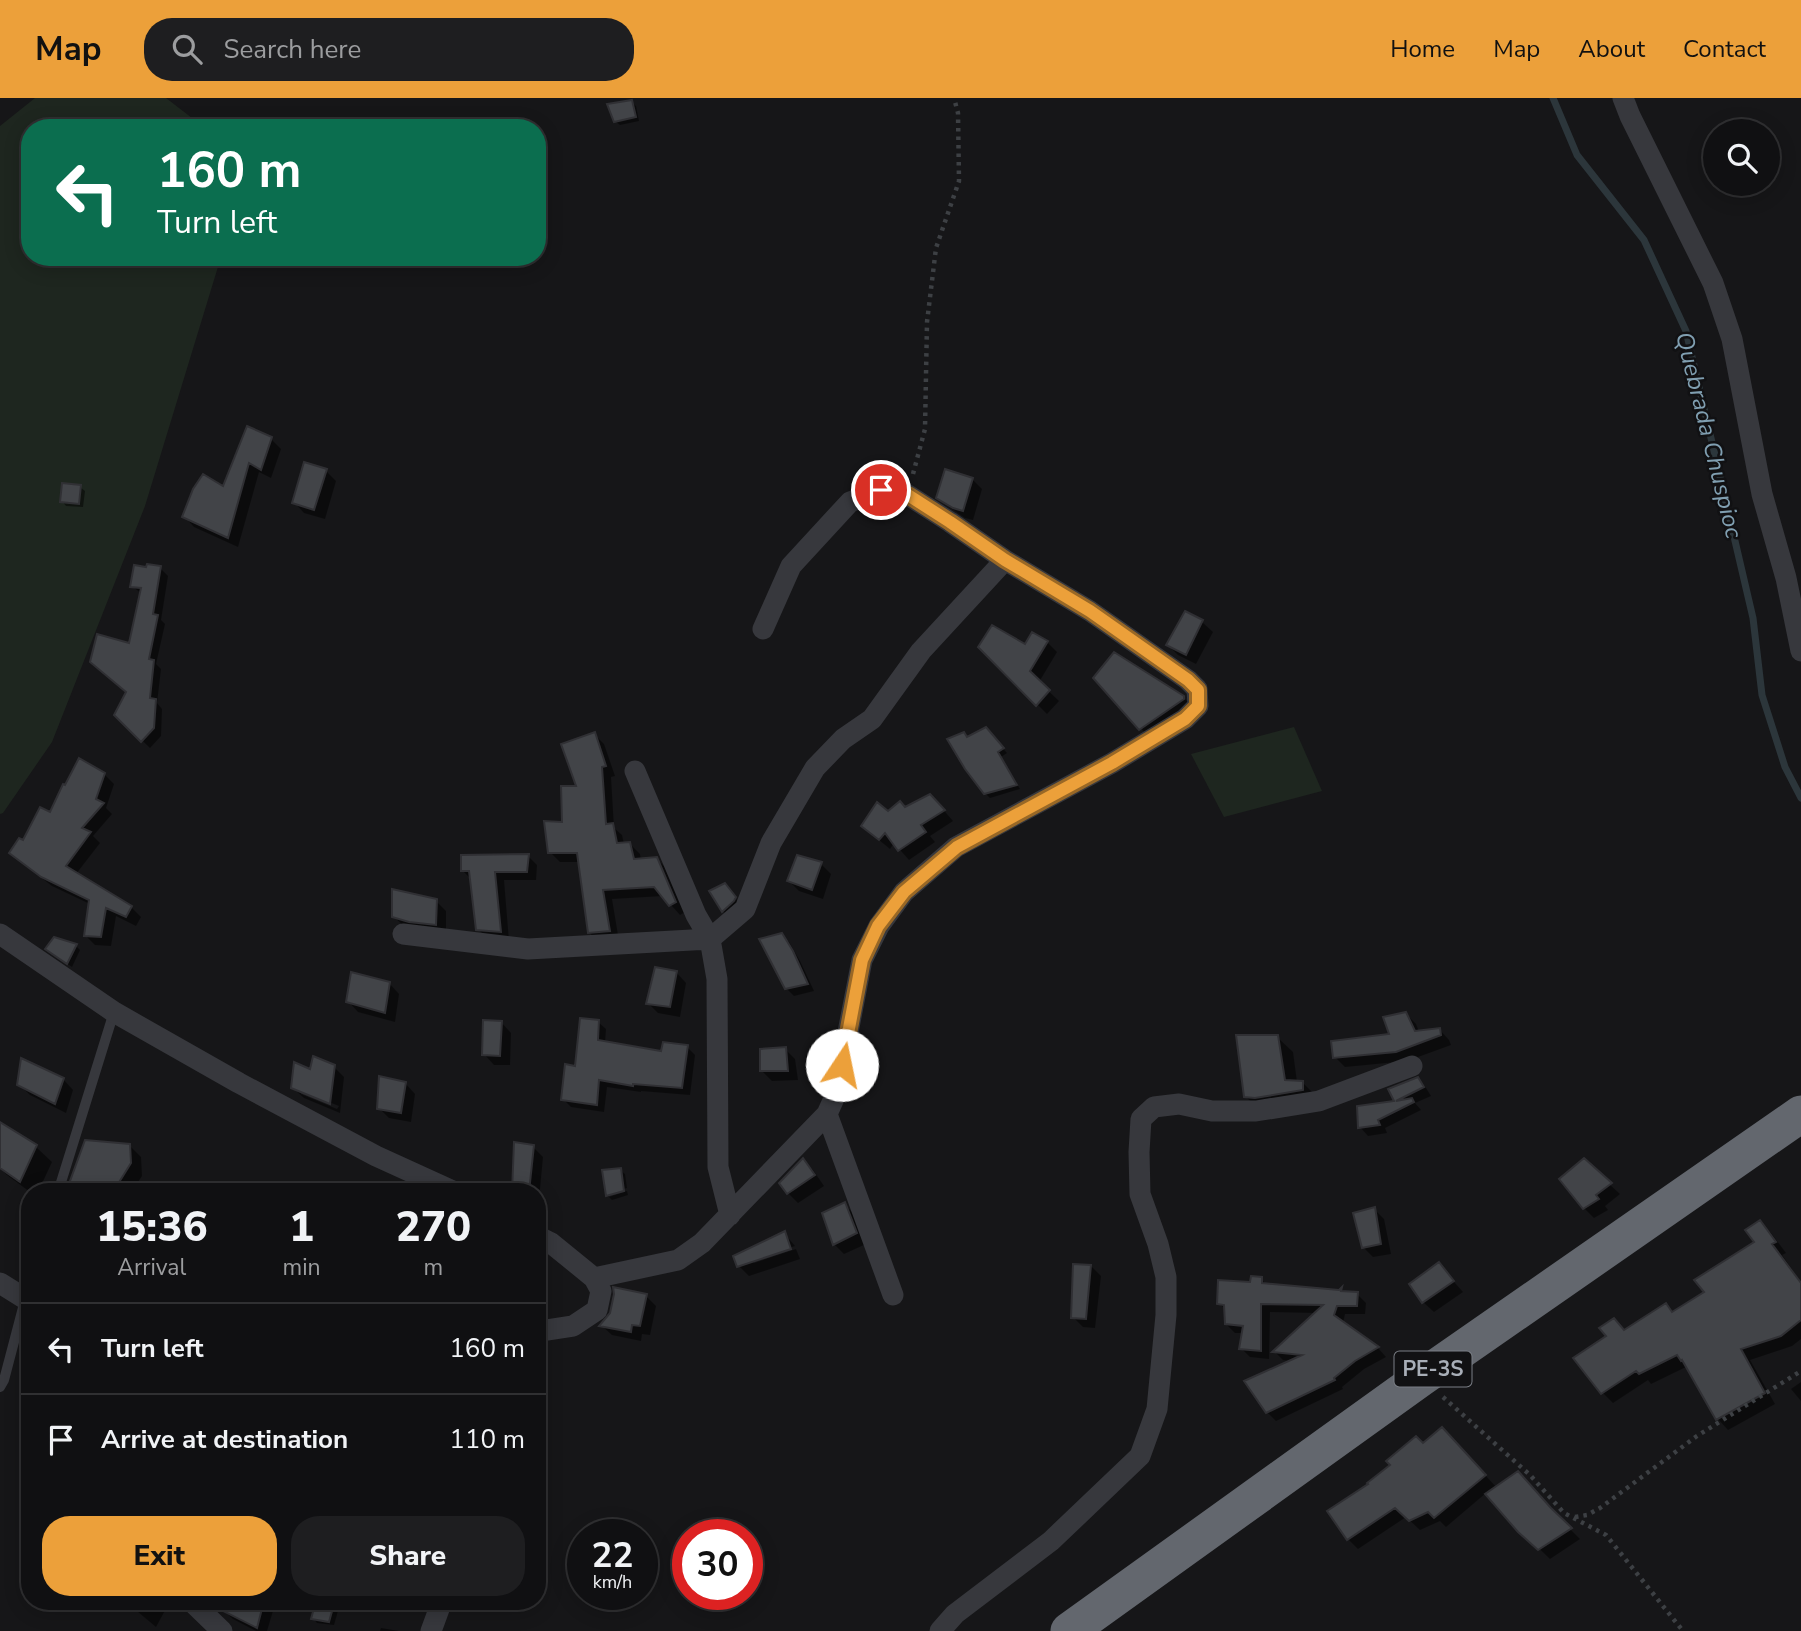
<!DOCTYPE html>
<html lang="en">
<head>
<meta charset="utf-8">
<style>
  body { margin:0; font-family:"Nunito Sans",sans-serif; background:#1e1e20; color:#f1f3f6; height:100vh; display:flex; flex-direction:column; font-size:26px; white-space:nowrap }
  * { box-sizing:border-box; margin:0 }
  p { font-size:23px; color:#9c9d9f }
  .icon { flex:none; width:38px; height:38px; fill:none; stroke:currentColor; stroke-width:2; stroke-linecap:round; stroke-linejoin:round }
  .map { position:relative; flex:1; overflow:hidden }
  .drawer { position:absolute; left:21px; top:1085px; width:525px; height:427px; display:flex; flex-direction:column; background:#101012; border-radius:28px; box-shadow:0 4px 18px #0003,0 0 0 2px #303032 }
  .drawer>* { flex:none }
  .hud { position:absolute; left:21px; top:21px; width:525px; height:147px; border-radius:28px; box-shadow:0 4px 18px #0003,0 0 0 2px #303032; background:#0b6e4f; color:#fff; overflow:hidden }
  .fabs { position:absolute; left:1703px; top:21px; display:grid; gap:14px }
  .fabs a { display:grid; place-items:center; width:77px; height:77px; border-radius:50%; background:#101012; box-shadow:0 4px 18px #0003,0 0 0 2px #303032; font-size:35px }
  .speed { position:absolute; left:567px; top:1421px; display:flex; gap:14px; font-size:35px; font-weight:700; text-align:center }
  .speed>* { display:grid; place-content:center; width:91px; height:91px; border-radius:50%; background:#101012; box-shadow:0 4px 18px #0003,0 0 0 2px #303032; line-height:1 }
  .speed small { font-size:18px; font-weight:400 }
  .speed .limit { border:10px solid #d22; background:#fff; color:#111 }
  .pin { position:absolute; display:grid; place-items:center; width:60px; height:60px; color:#fff; margin:-30px; border:4px solid #fff; border-radius:50%; box-shadow:0 2px 7px #0007 }
  .me { position:absolute; width:77px; margin:-38px; rotate:11deg; stroke-linejoin:round; filter:drop-shadow(0 0 5px #0008) }
  .turn { display:flex; align-items:center; gap:24px; height:147px; padding:0 21px; font-size:32px }
  .turn .icon { width:91px; height:91px; stroke-width:2.5 }
  .turn b { display:block; font-size:49px; line-height:60px }
  .eta { display:flex; justify-content:space-evenly; align-items:center; height:119px; text-align:center }
  .eta b { font-size:42px; font-weight:800; line-height:49px }
  .action { display:flex; gap:14px; margin-top:auto; padding:14px 21px }
  .action a { flex:1; height:80px; border-radius:28px; background:#eca03a; color:#111; font-size:28px; font-weight:800; line-height:80px; text-align:center }
  .action a+a { background:#1e1e20; color:#f1f3f6 }
  ul { padding:0; list-style:none }
  li { display:flex; align-items:center; gap:21px; height:91px; padding:0 21px; border-top:2px solid #303032 }
  li div { flex:1 }
  li b { display:block; font-size:26px }
  li em { font-style:normal }
  header { display:flex; align-items:center; gap:42px; box-sizing:border-box; height:98px; padding:0 35px; background:#eca03a; color:#111 }
  header strong { font-size:33px }
  nav { display:flex; gap:38px; margin-inline-start:auto; font-size:24px }
  .search { width:490px; height:63px; background:#1e1e20; display:flex; align-items:center; gap:18px; box-sizing:border-box; padding:0 24px; border-radius:28px; color:#9c9d9f; font-size:26px }
  .map>svg:first-child { display:block }
  .green { fill:#1e261f }
  .shadow { fill:#0007; fill-rule:evenodd }
  .lines { fill:none; stroke-linecap:round; stroke-linejoin:round }
  .stream { stroke:#2c363b; stroke-width:7 }
  .building { fill:#424448; stroke:#303034; stroke-width:2 }
  .path { stroke:#3d4044; stroke-width:4.5; stroke-dasharray:3.5 5; stroke-linecap:butt }
  .lane { stroke:#37383d; stroke-width:10 }
  .street { stroke:#37383d; stroke-width:21 }
  .highway { stroke:#63676e; stroke-width:37 }
  .route-casing { stroke:#996826; stroke-width:18 }
  .route { stroke:#eca03a; stroke-width:12 }
  .labels { text-anchor:middle; stroke-width:5; stroke-linejoin:round; paint-order:stroke }
  .shield { fill:#111113; stroke:#7b7f86; stroke-width:2 }
  .shield-label { font-size:21px; font-weight:bold; fill:#a8aeb7 }
  .water-label { font-size:24px; font-style:italic; fill:#809fb1; stroke:#111113 }
</style>
</head>
<body>
<header>
<strong>Map</strong>
<div class="search"><svg class="icon" aria-label="search" viewBox="0 0 24 24"><circle cx="10" cy="10" r="6"/><path d="M15 15l6 6"/></svg>Search here</div>
<nav><a>Home</a><a>Map</a><a>About</a><a>Contact</a></nav>
</header>
<div class="map">
<svg width="1801" height="1533" viewBox="0 0 1801 1533">
  <rect width="100%" height="100%" fill="#161618"/>
  <!-- green -->
  <path class="green" d="M 35,0 L 166,0 L 192,20 L 200,30 L 30,30 L 30,159 L 221,159 L 145,408 L 52,644 L 3,715 L 0,716 L 0,28 Z
    M 1294,629 L 1322,693 L 1224,719 L 1191,656 Z"/>
  <!-- shadow -->
  <path class="shadow" d="M 631,4 L 636,8 L 639,23 L 620,27 L 615,23 Z
    M 271,341 L 281,351 L 271,380 L 259,374 L 238,449 L 194,429 L 184,418 L 224,390 Z
    M 326,373 L 336,383 L 325,421 L 304,415 L 294,404 Z
    M 972,381 L 982,391 L 973,422 L 965,420 L 949,409 L 938,399 Z
    M 80,389 L 85,393 L 83,409 L 66,408 L 62,403 Z
    M 160,470 L 168,478 L 161,522 L 165,526 L 156,566 L 161,571 L 157,605 L 162,611 L 161,638 L 150,650 L 116,617 L 128,594 L 130,547 L 142,496 L 132,488 Z
    M 1186,515 L 1202,524 L 1213,534 L 1196,566 L 1178,557 L 1168,547 Z
    M 1047,544 L 1057,554 L 1039,584 L 1059,603 L 1047,616 L 980,549 L 1025,549 Z
    M 1095,580 L 1183,599 L 1199,615 L 1156,647 Z
    M 986,632 L 1007,655 L 1001,659 L 1020,691 L 990,700 L 985,695 L 968,641 Z
    M 594,636 L 604,646 L 615,678 L 611,679 L 614,730 L 622,737 L 624,746 L 630,746 L 640,756 L 641,762 L 657,761 L 667,771 L 685,814 L 680,817 L 663,798 L 612,801 L 619,843 L 599,844 L 589,834 L 580,764 L 560,764 L 550,754 L 564,726 L 578,690 Z
    M 104,676 L 114,686 L 106,710 L 112,716 L 93,738 L 100,745 L 76,776 L 131,809 L 141,819 L 136,828 L 116,818 L 111,848 L 95,847 L 85,837 L 90,806 L 52,788 L 22,765 L 12,755 L 24,745 L 51,717 Z
    M 940,708 L 953,723 L 930,738 L 935,744 L 909,762 L 894,745 L 890,751 L 873,737 L 888,715 L 906,711 Z
    M 528,758 L 537,767 L 536,782 L 504,782 L 509,843 L 487,840 L 478,831 L 472,782 L 462,772 Z
    M 821,766 L 831,776 L 823,801 L 799,793 L 789,783 Z
    M 729,792 L 739,805 L 727,817 L 723,813 Z
    M 436,803 L 446,813 L 446,836 L 405,829 L 394,819 Z
    M 781,837 L 789,844 L 800,863 L 814,893 L 794,898 L 786,890 Z
    M 76,848 L 80,852 L 72,869 L 52,855 Z
    M 676,874 L 686,885 L 680,919 L 658,915 L 648,905 Z
    M 389,885 L 399,896 L 395,924 L 358,914 L 348,903 Z
    M 1406,916 L 1416,926 L 1419,934 L 1439,931 L 1449,942 L 1451,947 L 1407,963 L 1345,969 L 1335,959 L 1392,937 Z
    M 501,924 L 511,935 L 510,967 L 494,967 L 484,956 Z
    M 598,924 L 606,931 L 605,945 L 663,955 L 687,949 L 695,957 L 690,997 L 641,993 L 641,994 L 607,989 L 604,1014 L 571,1009 L 563,1001 Z
    M 1277,939 L 1293,954 L 1297,984 L 1302,984 L 1318,1000 L 1262,1014 L 1246,999 Z
    M 785,951 L 795,961 L 798,982 L 772,983 L 762,973 Z
    M 334,969 L 344,979 L 340,1015 L 304,1000 L 293,990 ZM 301,993 L 339,1008 L 337,1011 L 301,996 Z
    M 63,981 L 73,992 L 66,1015 L 30,997 L 20,987 Z
    M 1418,981 L 1426,990 L 1431,998 L 1415,1005 L 1421,1012 L 1385,1030 L 1387,1035 L 1368,1038 L 1360,1029 L 1397,1004 L 1390,992 Z
    M 405,985 L 415,996 L 411,1024 L 389,1020 L 379,1010 Z
    M 129,1047 L 141,1059 L 142,1078 L 132,1093 L 139,1094 L 68,1094 Z
    M 36,1049 L 52,1064 L 38,1094 L 30,1094 L 7,1077 L 0,1070 L 0,1051 Z
    M 533,1049 L 543,1059 L 538,1112 L 537,1094 L 513,1094 Z
    M 803,1062 L 813,1072 L 824,1088 L 798,1105 L 788,1095 L 781,1085 Z
    M 1584,1063 L 1620,1096 L 1605,1108 L 1608,1112 L 1594,1120 L 1584,1110 Z
    M 620,1072 L 625,1076 L 627,1090 L 609,1095 L 609,1099 L 607,1097 Z
    M 627,1093 L 628,1097 L 612,1102 L 609,1099 Z
    M 845,1107 L 855,1117 L 866,1146 L 844,1156 L 834,1146 Z
    M 1374,1111 L 1384,1121 L 1391,1156 L 1373,1159 L 1363,1149 Z
    M 1760,1124 L 1771,1135 L 1786,1155 L 1782,1157 L 1801,1184 L 1801,1241 L 1792,1248 L 1750,1262 L 1775,1306 L 1728,1332 L 1718,1321 L 1688,1268 L 1651,1286 L 1648,1282 L 1613,1305 L 1603,1295 L 1625,1233 L 1666,1208 L 1674,1215 L 1707,1194 L 1757,1144 Z
    M 784,1135 L 795,1148 L 761,1159 L 753,1163 L 754,1165 L 796,1151 L 800,1161 L 749,1178 L 739,1168 Z
    M 1439,1167 L 1463,1194 L 1434,1214 L 1423,1204 Z
    M 1091,1168 L 1101,1178 L 1095,1230 L 1083,1229 L 1073,1219 Z
    M 1261,1181 L 1268,1188 L 1339,1194 L 1342,1192 L 1344,1195 L 1357,1196 L 1366,1205 L 1365,1216 L 1345,1216 L 1343,1225 L 1378,1250 L 1386,1259 L 1364,1271 L 1342,1289 L 1343,1291 L 1276,1323 L 1267,1314 L 1292,1263 L 1283,1262 L 1275,1254 L 1317,1215 L 1270,1214 L 1269,1261 L 1250,1259 L 1241,1250 L 1244,1235 L 1235,1235 L 1226,1226 L 1226,1212 L 1219,1205 Z
    M 646,1198 L 656,1208 L 650,1237 L 642,1236 L 641,1243 L 612,1237 L 602,1228 L 611,1215 Z
    M 30,1222 L 30,1255 L 25,1250 L 25,1239 Z
    M 1801,1284 L 1801,1303 L 1791,1291 Z
    M 1452,1341 L 1497,1390 L 1558,1419 L 1580,1441 L 1550,1461 L 1510,1422 L 1486,1395 L 1446,1429 L 1440,1423 L 1420,1432 L 1406,1419 L 1358,1451 L 1348,1441 L 1423,1347 Z
    M 125,1503 L 164,1503 L 168,1507 L 156,1529 Z
    M 225,1503 L 276,1503 L 267,1533 L 256,1533 L 233,1521 L 223,1512 Z
    M 317,1505 L 333,1508 L 338,1513 L 334,1527 L 317,1525 L 313,1520 Z
    M 381,1530 L 399,1533 L 380,1533 Z"/>
  <g class="lines">
    <!-- stream -->
    <path class="stream" d="M 1553,0 L 1577,57 L 1644,142 L 1686,233 L 1753,520 L 1762,597 L 1785,669 L 1801,700"/>
  </g>
  <!-- building -->
  <path class="building" d="M 632,2 L 636,19 L 614,24 L 607,6 Z
    M 247,328 L 272,339 L 261,372 L 249,365 L 228,440 L 182,419 L 193,391 L 203,376 L 223,388 Z
    M 304,364 L 327,371 L 314,412 L 292,405 Z
    M 945,371 L 973,380 L 963,413 L 953,410 L 936,400 Z
    M 62,385 L 81,387 L 79,406 L 60,404 Z
    M 147,466 L 161,468 L 153,516 L 158,517 L 149,561 L 154,562 L 150,600 L 156,601 L 154,630 L 141,644 L 114,617 L 126,594 L 90,564 L 97,536 L 129,545 L 141,490 L 130,489 L 134,467 L 146,469 Z
    M 1185,513 L 1203,522 L 1186,557 L 1166,547 Z
    M 992,527 L 1025,546 L 1032,534 L 1048,543 L 1030,573 L 1050,592 L 1036,608 L 978,549 Z
    M 1114,554 L 1184,598 L 1184,601 L 1139,632 L 1093,580 Z
    M 986,629 L 1004,650 L 998,654 L 1017,687 L 984,696 L 965,671 L 947,641 L 964,634 L 967,639 Z
    M 595,634 L 606,668 L 602,669 L 606,726 L 613,725 L 617,745 L 630,744 L 634,761 L 657,759 L 676,804 L 669,808 L 654,789 L 603,792 L 610,833 L 588,835 L 577,755 L 548,755 L 544,723 L 562,724 L 561,688 L 576,688 L 561,646 Z
    M 79,660 L 105,675 L 96,701 L 104,705 L 82,730 L 91,734 L 66,768 L 132,808 L 126,819 L 106,810 L 101,839 L 84,838 L 89,802 L 41,779 L 9,755 L 19,740 L 23,742 L 40,709 L 50,714 L 63,686 L 65,687 Z
    M 930,696 L 945,712 L 921,727 L 926,734 L 898,753 L 885,735 L 879,742 L 861,728 L 877,704 L 888,713 L 900,703 L 905,709 Z
    M 529,756 L 527,774 L 495,774 L 501,834 L 476,832 L 469,773 L 461,773 L 461,757 Z
    M 797,757 L 822,764 L 812,792 L 787,783 Z
    M 725,785 L 736,799 L 734,803 L 722,814 L 709,793 Z
    M 392,791 L 437,801 L 436,827 L 409,824 L 392,819 Z
    M 782,835 L 793,853 L 808,886 L 785,891 L 759,841 Z
    M 54,839 L 77,846 L 67,866 L 45,851 Z
    M 655,869 L 677,873 L 670,909 L 646,906 Z
    M 351,874 L 390,884 L 385,915 L 346,904 Z
    M 1406,914 L 1415,933 L 1440,930 L 1441,937 L 1396,954 L 1333,960 L 1331,943 L 1389,936 L 1383,919 Z
    M 580,920 L 599,922 L 598,942 L 661,953 L 663,944 L 688,947 L 682,990 L 633,986 L 633,988 L 599,982 L 597,1007 L 561,1002 L 565,966 L 575,968 Z
    M 483,922 L 502,923 L 500,958 L 482,957 Z
    M 1236,937 L 1278,937 L 1285,982 L 1303,983 L 1303,992 L 1255,1000 L 1244,999 Z
    M 786,949 L 788,973 L 760,973 L 760,951 Z
    M 313,958 L 335,967 L 330,1006 L 291,990 L 294,964 L 310,971 Z
    M 21,960 L 64,980 L 55,1006 L 17,987 Z
    M 379,978 L 406,984 L 401,1015 L 377,1011 Z
    M 1418,979 L 1424,989 L 1396,1003 L 1412,1000 L 1414,1004 L 1378,1022 L 1380,1027 L 1358,1030 L 1357,1008 L 1394,1003 L 1388,991 Z
    M 0,1024 L 37,1047 L 20,1084 L 0,1070 Z
    M 85,1042 L 130,1046 L 131,1065 L 113,1094 L 66,1094 Z
    M 514,1044 L 534,1047 L 529,1094 L 512,1094 Z
    M 803,1060 L 815,1077 L 787,1096 L 779,1085 Z
    M 1584,1060 L 1612,1085 L 1596,1097 L 1599,1101 L 1583,1111 L 1559,1081 Z
    M 621,1070 L 624,1093 L 606,1098 L 602,1072 Z
    M 845,1104 L 857,1135 L 833,1147 L 822,1115 Z
    M 1375,1109 L 1381,1146 L 1362,1150 L 1353,1115 Z
    M 1760,1122 L 1776,1144 L 1772,1146 L 1801,1185 L 1801,1222 L 1781,1238 L 1741,1251 L 1765,1295 L 1716,1322 L 1682,1262 L 1681,1263 L 1677,1257 L 1639,1276 L 1636,1273 L 1601,1296 L 1573,1260 L 1606,1238 L 1599,1230 L 1614,1220 L 1624,1232 L 1666,1205 L 1672,1214 L 1704,1194 L 1694,1182 L 1754,1144 L 1745,1132 Z
    M 785,1133 L 791,1151 L 737,1169 L 733,1158 Z
    M 1439,1164 L 1454,1183 L 1422,1205 L 1409,1186 Z
    M 1073,1166 L 1091,1167 L 1086,1221 L 1071,1220 Z
    M 1251,1178 L 1262,1179 L 1262,1185 L 1339,1192 L 1342,1189 L 1341,1193 L 1358,1194 L 1357,1208 L 1337,1208 L 1334,1217 L 1379,1249 L 1355,1263 L 1334,1280 L 1335,1282 L 1266,1315 L 1244,1283 L 1302,1257 L 1272,1254 L 1323,1207 L 1261,1206 L 1261,1253 L 1239,1251 L 1243,1228 L 1225,1226 L 1224,1207 L 1217,1206 L 1218,1182 L 1250,1184 Z
    M 613,1189 L 647,1196 L 640,1228 L 632,1227 L 631,1234 L 599,1228 L 610,1215 L 614,1196 Z
    M 1442,1329 L 1486,1377 L 1434,1420 L 1428,1414 L 1409,1423 L 1395,1410 L 1347,1442 L 1327,1413 L 1368,1386 L 1367,1385 L 1390,1367 L 1386,1363 L 1416,1338 L 1423,1345 Z
    M 1518,1373 L 1551,1410 L 1572,1430 L 1538,1452 L 1518,1434 L 1485,1396 Z
    M 210,1503 L 264,1503 L 257,1530 L 217,1510 Z
    M 316,1503 L 334,1506 L 329,1524 L 311,1521 Z"/>
  <g class="lines">
    <!-- path -->
    <path class="path" d="M 913,376 L 925,331 L 927,224 L 936,150 L 959,83 L 958,15 L 954,0
      M 1443,1299 L 1530,1377 L 1564,1415 L 1606,1437 L 1683,1533
      M 1575,1419 L 1587,1417 L 1600,1410 L 1697,1338 L 1801,1273"/>
    <!-- lane -->
    <path class="lane" d="M 58,1094 L 114,914
      M 0,1289 L 4,1282 L 30,1183"/>
    <!-- street -->
    <path class="street" d="M 1623,0 L 1630,18 L 1713,185 L 1732,241 L 1762,396 L 1786,480 L 1801,553
      M 635,673 L 696,817 L 710,841 L 717,881 L 718,1069 L 730,1117
      M 0,836 L 114,914 L 239,985 L 376,1058 L 455,1094
      M 403,836 L 528,851 L 710,841 L 745,811 L 771,745 L 815,670 L 843,641 L 872,621 L 921,553 L 1005,462 L 950,424 L 908,397 L 881,392 L 850,404 L 791,468 L 763,531
      M 827,1016 L 893,1197
      M 537,1138 L 551,1145 L 594,1180 L 601,1193 L 597,1212 L 573,1228 L 547,1232 L 537,1232
      M 594,1180 L 678,1162 L 702,1145 L 827,1016 L 836,996 L 862,862 L 879,828 L 904,794 L 956,749 L 1112,665 L 1185,621 L 1198,608 L 1197,591 L 1188,582 L 1090,513 L 1005,462
      M 0,1185 L 24,1200 L 30,1201
      M 191,1503 L 222,1533
      M 431,1533 L 442,1503
      M 940,1533 L 955,1516 L 1051,1443 L 1140,1358 L 1157,1311 L 1166,1217 L 1166,1179 L 1158,1146 L 1140,1096 L 1139,1054 L 1141,1021 L 1154,1009 L 1179,1006 L 1212,1013 L 1256,1013 L 1319,1003 L 1412,968"/>
    <!-- highway -->
    <path class="highway" d="M 1069,1533 L 1421,1280 L 1801,1016"/>
  </g>
  <g class="lines">
    <defs>
      <path id="route" d="M 842,967 L 862,862 L 878,828 L 904,794 L 957,749 L 1112,665 L 1185,621 L 1198,608 L 1198,592 L 1188,582 L 1090,513 L 1005,462 L 950,424 L 908,397 L 881,392"/>
    </defs>
    <!-- route casing -->
    <use href="#route" class="route-casing"/>
    <!-- route -->
    <use href="#route" class="route"/>
  </g>
  <g class="labels">
    <!-- shield labels -->
    <rect class="shield" x="1394.5" y="1253.5" width="77" height="35" rx="5"/>
    <g class="shield-label">
      <text x="1433" y="1278">PE-3S</text>
    </g>
    <!-- water labels -->
    <g class="water-label">
      <text transform="translate(1709 337) rotate(76)" y="8">Quebrada Chuspioc</text>
    </g>
  </g>
</svg>
<div class="fabs">
<a><svg class="icon" aria-label="search" viewBox="0 0 24 24"><circle cx="10" cy="10" r="6"/><path d="M15 15l6 6"/></svg></a>
</div>
<div class="speed"><div>22<small>km/h</small></div><div class="limit">30</div></div>
<div class="pin" style="left:881px;top:392px;background:#d93025"><svg class="icon" aria-label="arrive" viewBox="0 0 24 24"><path d="M6 21V4h12l-3 4 3 4H6"/></svg></div>
<svg class="me" style="left:842px;top:967px" viewBox="-20 -20 40 40"><circle r="19" fill="#fff"/><path d="M0-13L10 11 0 6-10 11z" fill="#eca03a"/></svg>
<div class="hud">
<div class="turn"><svg class="icon" aria-label="left" viewBox="0 0 24 24"><path d="M17 20v-9H6M10 6l-5 5 5 5"/></svg><div><b>160 m</b>Turn left</div></div>
</div>
<section class="drawer">
<div class="eta">
<div><b>15:36</b><p>Arrival</p></div>
<div><b>1</b><p>min</p></div>
<div><b>270</b><p>m</p></div>
</div>
<ul>
<li><svg class="icon" aria-label="left" viewBox="0 0 24 24"><path d="M17 20v-9H6M10 6l-5 5 5 5"/></svg><div><b>Turn left</b></div><em>160 m</em></li>
<li><svg class="icon" aria-label="arrive" viewBox="0 0 24 24"><path d="M6 21V4h12l-3 4 3 4H6"/></svg><div><b>Arrive at destination</b></div><em>110 m</em></li>
</ul>
<div class="action"><a>Exit</a><a>Share</a></div>
</section>
</div>
</body>
</html>
